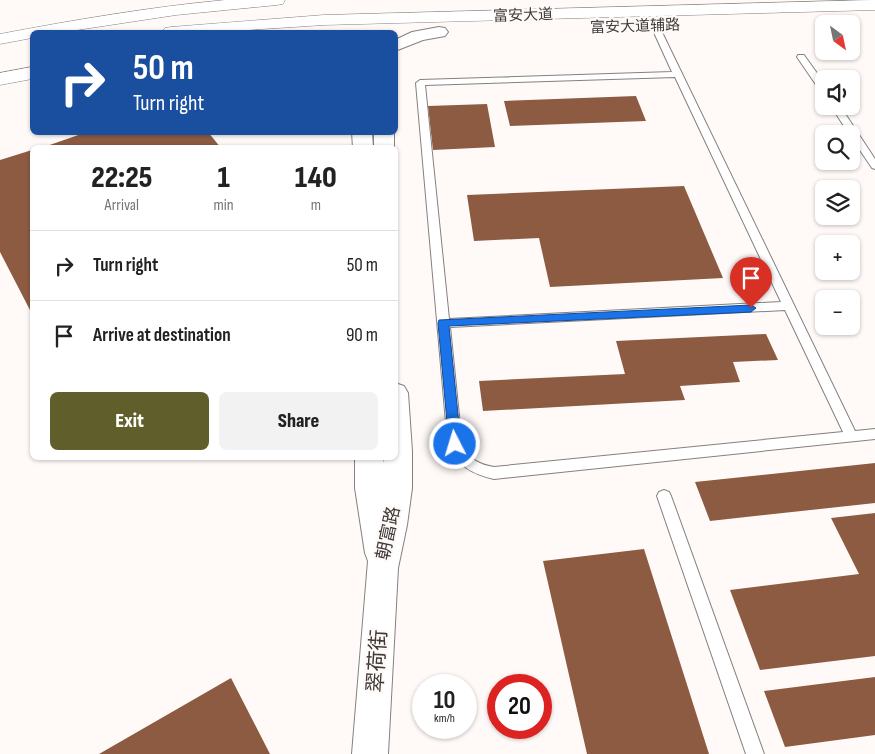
<!DOCTYPE html>
<html lang="en">
<head>
<meta charset="utf-8">
<style>
  body { margin:0; font-family:"Sofia Sans Condensed","Noto Sans SC",sans-serif; background:#f2f2f2; color:#222; height:100vh; display:flex; flex-direction:column; font-size:19px; white-space:nowrap }
  * { box-sizing:border-box; margin:0 }
  p { font-size:16px; color:#767676 }
  .icon { flex:none; width:28px; height:28px; fill:none; stroke:currentColor; stroke-width:2; stroke-linecap:round; stroke-linejoin:round }
  .map { position:relative; flex:1; overflow:hidden }
  .drawer { position:absolute; left:30px; top:145px; width:368px; height:315px; display:flex; flex-direction:column; background:#fff; border-radius:8px; box-shadow:0 1px 4px #0004 }
  .drawer>* { flex:none }
  .banner { position:absolute; left:30px; top:30px; width:368px; height:105px; border-radius:8px; box-shadow:0 1px 4px #0004; background:#1a4fa0; color:#fff; overflow:hidden }
  .needle { width:32px; rotate:147deg }
  .fabs { position:absolute; left:815px; top:15px; display:grid; gap:10px }
  .fabs a { display:grid; place-items:center; width:45px; height:45px; border-radius:8px; background:#fff; box-shadow:0 1px 4px #0004; font-size:25px }
  .speed { position:absolute; left:412px; top:674px; display:flex; gap:10px; font-size:25px; font-weight:700; text-align:center }
  .speed>* { display:grid; place-content:center; width:65px; height:65px; border-radius:50%; background:#fff; box-shadow:0 1px 4px #0004; line-height:1 }
  .speed small { font-size:12px; font-weight:400 }
  .speed .limit { border:8px solid #d22; background:#fff; color:#111 }
  .pin { position:absolute; display:grid; place-items:center; width:42px; height:42px; color:#fff; margin:-51px -21px; border-radius:50% 50% 50% 0; rotate:-45deg; box-shadow:0 0 5px #0007 }
  .pin .icon { rotate:45deg }
  .me { position:absolute; width:55px; margin:-28px; rotate:355deg; stroke-linejoin:round; filter:drop-shadow(0 0 4px #0008) }
  .turn { display:flex; align-items:center; gap:18px; height:105px; padding:0 20px; font-size:22px }
  .turn .icon { width:65px; height:65px; stroke-width:2.5 }
  .turn b { display:block; font-size:35px; line-height:42px }
  .eta { display:flex; justify-content:space-evenly; align-items:center; height:85px; text-align:center }
  .eta b { font-size:30px; font-weight:800; line-height:35px }
  .primary-button { display:flex; gap:10px; margin-top:auto; padding:10px 20px }
  .primary-button a { flex:1; height:58px; border-radius:8px; background:#605f2b; color:#fff; font-size:20px; font-weight:800; line-height:58px; text-align:center }
  .primary-button a+a { background:#f2f2f2; color:#222 }
  ul { padding:0; list-style:none }
  li { display:flex; align-items:center; gap:15px; height:70px; padding:0 20px; border-top:1px solid #e0e0e0 }
  li div { flex:1 }
  li b { display:block; font-size:19px }
  li em { font-style:normal }
  .map>svg:first-child { display:block }
  .building { fill:#8d5b42 }
  .lines { fill:none; stroke-linecap:round; stroke-linejoin:round }
  .service-casing { stroke:#84807e; stroke-width:2 }
  .minor-casing { stroke:#84807e; stroke-width:2 }
  .secondary-casing { stroke:#84807e; stroke-width:1 }
  .service { fill:#fff; fill-rule:evenodd }
  .minor { fill:#fff; fill-rule:evenodd }
  .secondary { fill:#fff; fill-rule:evenodd }
  .route { fill:#1a73e8; stroke:#114b97 }
  .labels { text-anchor:middle; stroke-width:5; stroke-linejoin:round; paint-order:stroke }
  .far-street-label { font-size:15px; fill:#3c3b3a; stroke:#fffaf8 }
  .street-label { font-size:18px; fill:#3c3b3a; stroke:#fffaf8 }
  .near-street-label { font-size:21px; fill:#3c3b3a; stroke:#fffaf8 }
</style>
</head>
<body>
<div class="map">
<svg width="875" height="754" viewBox="0 0 875 754">
  <rect width="100%" height="100%" fill="#fffaf8"/>
  <!-- building -->
  <path class="building" d="M 636,96 L 646,121 L 510,126 L 504,101 Z
    M 487,104 L 495,147 L 433,150 L 428,106 Z
    M 87,132 L 208,132 L 221,148 L 41,148 Z
    M 32,150 L 32,314 L 0,252 L 0,160 Z
    M 684,186 L 723,278 L 550,287 L 539,238 L 474,241 L 467,195 Z
    M 766,334 L 778,360 L 733,362 L 740,382 L 680,386 L 685,400 L 483,411 L 479,381 L 625,374 L 616,341 Z
    M 875,463 L 875,503 L 710,521 L 695,482 Z
    M 875,513 L 875,656 L 760,670 L 730,590 L 859,574 L 831,518 Z
    M 644,549 L 709,754 L 587,754 L 543,561 Z
    M 875,677 L 875,735 L 785,747 L 764,691 Z
    M 231,678 L 270,754 L 99,754 Z"/>
  <g class="lines">
    <defs>
      <path id="service" d="M 652,24 L 659,26 L 855,431 L 875,429 L 875,439 L 494,479 C 472,474 458,466 448,445 L 416,83 L 420,80 L 672,72 L 651,26 ZM 675,77 L 781,302 L 449,319 L 425,85 ZM 785,310 L 843,432 L 494,467 C 480,465 468,459 462,445 L 450,327 Z
        M 798,55 L 804,55 L 824,83 L 824,93 L 821,92 L 797,57 Z
        M 831,106 L 840,106 L 875,159 L 875,169 L 872,168 L 851,137 L 851,134 L 849,134 Z
        M 664,490 L 669,492 L 671,496 L 764,754 L 746,754 L 657,496 L 659,492 Z"/>
      <path id="minor" d="M 439,27 L 445,28 L 448,32 L 445,36 L 423,40 L 395,51 L 395,40 L 412,32 Z
        M 352,132 L 372,132 L 373,148 L 353,148 Z
        M 374,132 L 394,132 L 394,148 L 374,148 Z
        M 395,383 L 404,386 L 408,393 L 412,451 L 412,488 L 407,525 L 398,568 L 388,754 L 352,754 L 368,561 L 365,553 L 355,488 L 355,458 L 383,458 L 383,463 L 384,458 L 395,458 Z"/>
      <path id="secondary" d="M 225,0 L 285,0 L 283,4 L 277,5 L 176,15 L 64,32 L 32,32 L 32,38 L 0,44 L 0,34 C 74,20 150,7 225,0 Z
        M 875,0 L 875,10 L 324,25 L 217,32 L 162,32 L 165,28 L 171,27 L 324,15 Z
        M 32,67 L 32,79 L 0,85 L 0,73 Z"/>
    </defs>
    <!-- service casing -->
    <use href="#service" class="service-casing"/>
    <!-- minor casing -->
    <use href="#minor" class="minor-casing"/>
    <!-- secondary casing -->
    <use href="#secondary" class="secondary-casing"/>
    <!-- service -->
    <use href="#service" class="service"/>
    <!-- minor -->
    <use href="#minor" class="minor"/>
    <!-- secondary -->
    <use href="#secondary" class="secondary"/>
  </g>
  <!-- route -->
  <path class="route" d="M 751,305 L 756,308 L 751,312 L 449,326 L 461,444 L 459,448 L 451,448 L 449,444 L 438,323 L 439,320 Z"/>
  <g class="labels">
    <!-- far-street labels -->
    <g class="far-street-label">
      <text transform="translate(523 15) rotate(-2)" y="5">富安大道</text>
      <text transform="translate(635 26) rotate(-2)" y="5">富安大道辅路</text>
    </g>
    <!-- street labels -->
    <g class="street-label">
      <text transform="translate(388 533) rotate(-78)" y="6">朝富路</text>
    </g>
    <!-- near-street labels -->
    <g class="near-street-label">
      <text transform="translate(377 661) rotate(-86)" y="7">翠荷街</text>
    </g>
  </g>
</svg>
<div class="fabs">
<a><svg class="needle" viewBox="-14 -14 28 28"><path d="M0-13l5 13h-10z" fill="#e53935"/><path d="M0 13l5-13h-10z" fill="#767676"/></svg></a>
<a><svg class="icon" aria-label="sound" viewBox="0 0 24 24"><path d="M4 9h4l5-4v14l-5-4H4zM17 9q2 3 0 6"/></svg></a>
<a><svg class="icon" aria-label="search" viewBox="0 0 24 24"><circle cx="10" cy="10" r="6"/><path d="M15 15l6 6"/></svg></a>
<a><svg class="icon" aria-label="layers" viewBox="0 0 24 24"><path d="M12 4l9 5-9 5-9-5zM3 14l9 5 9-5"/></svg></a>
<a>+</a>
<a>−</a>
</div>
<div class="speed"><div>10<small>km/h</small></div><div class="limit">20</div></div>
<div class="pin" style="left:751px;top:308px;background:#d93025"><svg class="icon" aria-label="arrive" viewBox="0 0 24 24"><path d="M6 21V4h12l-3 4 3 4H6"/></svg></div>
<svg class="me" style="left:455px;top:444px" viewBox="-20 -20 40 40"><circle r="17" fill="#1a73e8" stroke="#fff" stroke-width="3"/><path d="M0-11L8 9 0 5-8 9z" fill="#fff"/></svg>
<div class="banner">
<div class="turn"><svg class="icon" aria-label="right" viewBox="0 0 24 24"><path d="M7 20v-9h11M14 6l5 5-5 5"/></svg><div><b>50 m</b>Turn right</div></div>
</div>
<section class="drawer">
<div class="eta">
<div><b>22:25</b><p>Arrival</p></div>
<div><b>1</b><p>min</p></div>
<div><b>140</b><p>m</p></div>
</div>
<ul>
<li><svg class="icon" aria-label="right" viewBox="0 0 24 24"><path d="M7 20v-9h11M14 6l5 5-5 5"/></svg><div><b>Turn right</b></div><em>50 m</em></li>
<li><svg class="icon" aria-label="arrive" viewBox="0 0 24 24"><path d="M6 21V4h12l-3 4 3 4H6"/></svg><div><b>Arrive at destination</b></div><em>90 m</em></li>
</ul>
<div class="primary-button"><a>Exit</a><a>Share</a></div>
</section>
</div>
</body>
</html>
